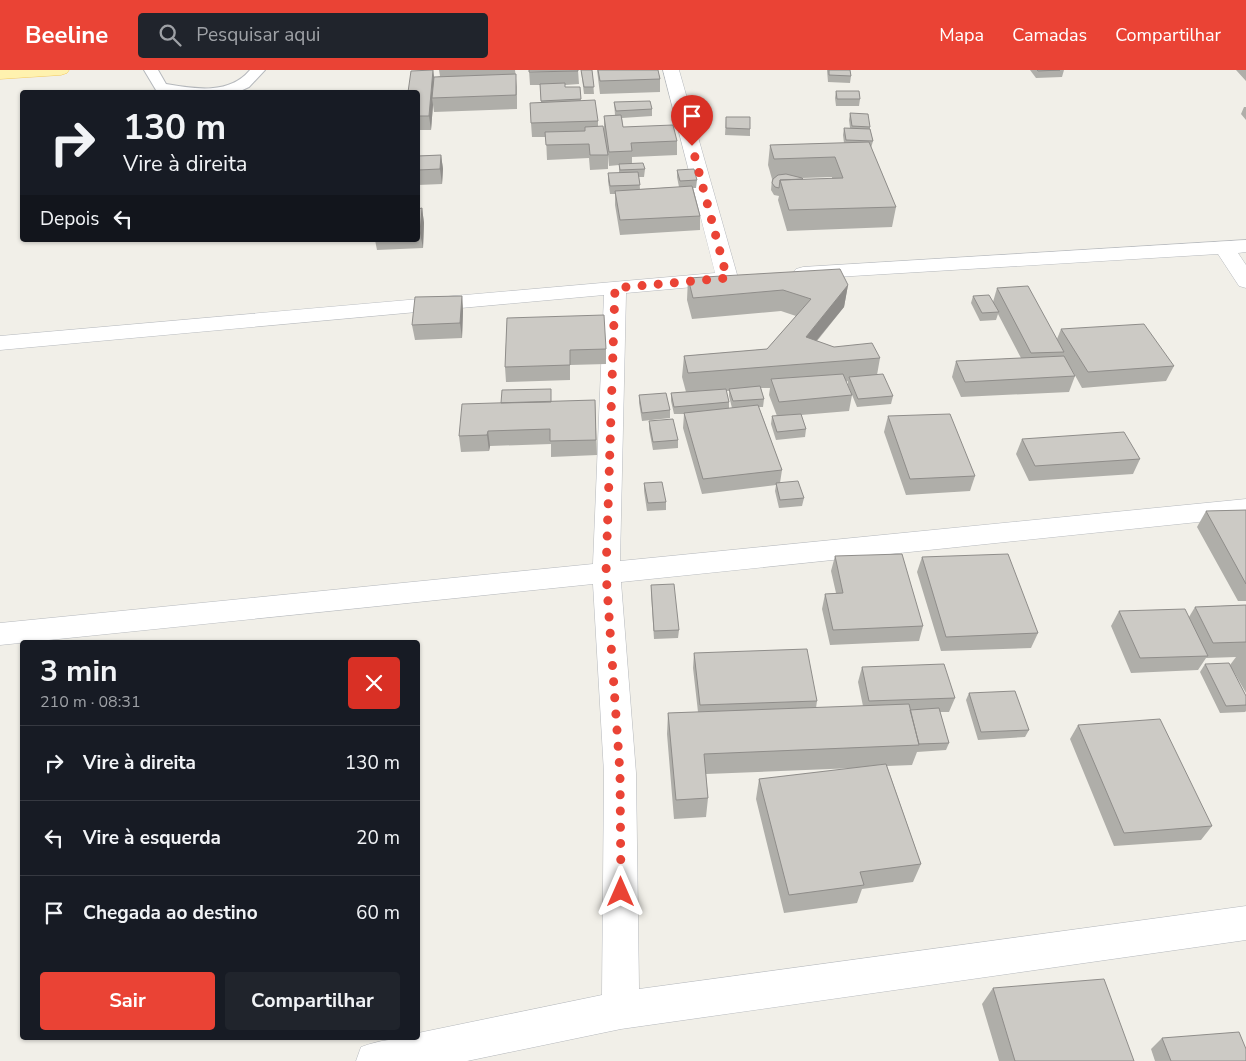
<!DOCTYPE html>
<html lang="pt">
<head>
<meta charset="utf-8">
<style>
  body { margin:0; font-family:"Nunito Sans",sans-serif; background:#20242c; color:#f1f3f6; height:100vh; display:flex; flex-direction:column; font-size:19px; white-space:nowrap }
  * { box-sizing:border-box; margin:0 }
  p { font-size:16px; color:#9ea1a6 }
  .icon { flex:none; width:28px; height:28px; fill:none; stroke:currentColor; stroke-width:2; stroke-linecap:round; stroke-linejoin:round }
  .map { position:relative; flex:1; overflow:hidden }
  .details { position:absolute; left:20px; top:570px; width:400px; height:400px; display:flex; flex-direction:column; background:#171b24; border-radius:5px; box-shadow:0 1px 4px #0004 }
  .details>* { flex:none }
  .banner { position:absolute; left:20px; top:20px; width:400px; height:152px; border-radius:5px; box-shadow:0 1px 4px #0004; background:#171b24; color:#f1f3f6; overflow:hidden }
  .pin { position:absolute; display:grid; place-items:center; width:42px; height:42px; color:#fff; margin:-51px -21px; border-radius:50% 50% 50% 0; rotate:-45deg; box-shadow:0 0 5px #0007 }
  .pin .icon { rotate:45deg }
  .me { position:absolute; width:55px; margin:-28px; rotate:0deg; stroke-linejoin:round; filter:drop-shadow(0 0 4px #0008) }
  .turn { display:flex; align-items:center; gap:18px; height:105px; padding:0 20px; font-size:22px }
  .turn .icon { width:65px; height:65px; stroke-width:2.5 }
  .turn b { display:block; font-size:35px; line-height:42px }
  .then { display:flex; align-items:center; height:48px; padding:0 20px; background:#0003; gap:10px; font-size:19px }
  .round { display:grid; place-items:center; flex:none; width:52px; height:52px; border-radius:5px; background:#20242c }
  .summary { display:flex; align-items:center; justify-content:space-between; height:85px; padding:0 20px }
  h1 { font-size:30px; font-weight:700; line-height:38px }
  .primary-button { display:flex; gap:10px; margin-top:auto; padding:10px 20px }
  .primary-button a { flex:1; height:58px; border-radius:5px; background:#ea4335; color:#fff; font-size:20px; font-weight:700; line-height:58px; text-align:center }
  .primary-button a+a { background:#20242c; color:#f1f3f6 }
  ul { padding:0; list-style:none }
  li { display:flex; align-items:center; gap:15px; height:75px; padding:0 20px; border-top:1px solid #363941 }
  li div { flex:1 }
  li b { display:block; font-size:19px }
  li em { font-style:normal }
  header { display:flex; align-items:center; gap:30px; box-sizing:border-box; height:70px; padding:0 25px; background:#ea4335; color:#fff }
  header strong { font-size:24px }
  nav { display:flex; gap:28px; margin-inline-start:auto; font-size:18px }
  .search { width:350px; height:45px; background:#20242c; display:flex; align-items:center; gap:12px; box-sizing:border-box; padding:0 18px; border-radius:5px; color:#9ea1a6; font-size:19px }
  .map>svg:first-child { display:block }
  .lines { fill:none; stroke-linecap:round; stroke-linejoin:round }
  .lane-casing { stroke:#b5b8bc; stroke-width:2 }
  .street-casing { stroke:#b5b8bc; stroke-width:1 }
  .primary-casing { stroke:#f2c960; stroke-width:1 }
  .lane { fill:#fff; fill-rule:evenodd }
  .street { fill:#fff; fill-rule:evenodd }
  .primary { fill:#fff2af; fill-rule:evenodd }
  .wall { fill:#afaea9; fill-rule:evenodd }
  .shaded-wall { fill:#8f8d8a }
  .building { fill:#cccac5; stroke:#8f8d8a }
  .route { stroke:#ea4335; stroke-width:9; stroke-dasharray:0 16.2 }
</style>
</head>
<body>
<header>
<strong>Beeline</strong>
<div class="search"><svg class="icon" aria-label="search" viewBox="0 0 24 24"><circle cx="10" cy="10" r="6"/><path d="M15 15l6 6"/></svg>Pesquisar aqui</div>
<nav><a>Mapa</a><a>Camadas</a><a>Compartilhar</a></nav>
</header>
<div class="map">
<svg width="1246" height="991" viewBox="0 0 1246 991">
  <rect width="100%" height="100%" fill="#f1efe8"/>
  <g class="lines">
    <defs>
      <path id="lane" d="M 144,0 L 158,0 L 166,14 C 195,19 229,25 250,0 L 265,0 L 249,17 L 238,22 L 161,21 L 156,20 Z"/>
      <path id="street" d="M 663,0 L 679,0 L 738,208 L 734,212 L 727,214 L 626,223 L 620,491 L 1246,429 L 1246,447 L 621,512 L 636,703 L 639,919 L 1246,836 L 1246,870 L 621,959 L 467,991 L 356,991 L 361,977 C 380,970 397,968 418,968 L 418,963 L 602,925 L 604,703 L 593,514 L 0,575 L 0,553 L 593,494 L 604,225 L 0,280 L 0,266 L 715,203 Z
        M 1246,170 L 1246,182 L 1238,183 L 1246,195 L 1246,218 L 1239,216 L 1218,184 L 803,209 L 796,207 L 793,203 L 796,199 L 803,197 Z"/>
      <path id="primary" d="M 0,0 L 69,0 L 67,3 L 61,5 L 0,9 Z"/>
    </defs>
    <!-- lane casing -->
    <use href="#lane" class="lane-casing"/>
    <!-- street casing -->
    <use href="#street" class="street-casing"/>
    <!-- primary casing -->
    <use href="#primary" class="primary-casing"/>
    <!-- lane -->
    <use href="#lane" class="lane"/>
    <!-- street -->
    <use href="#street" class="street"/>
    <!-- primary -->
    <use href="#primary" class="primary"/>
  </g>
  <!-- wall -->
  <path class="wall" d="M 433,0 L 434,8 L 440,6 L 439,0 L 515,0 L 517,17 L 517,39 L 434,42 L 433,35 L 431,60 L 418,60 L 418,22 Z
    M 529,0 L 578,0 L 579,14 L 565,15 L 565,17 L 580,17 L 581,31 L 598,51 L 598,56 L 604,59 L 604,46 L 615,45 L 614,32 L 652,39 L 652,46 L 622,48 L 623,57 L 677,71 L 677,85 L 632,87 L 632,94 L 645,99 L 644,107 L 639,107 L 640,119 L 679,117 L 677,107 L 677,100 L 697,110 L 696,118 L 693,118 L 700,146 L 700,160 L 620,165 L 615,135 L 615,124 L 610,124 L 608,111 L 608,103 L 619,103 L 619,95 L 609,96 L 608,85 L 608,99 L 590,100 L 589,88 L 547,90 L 546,67 L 532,67 L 531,53 L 541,32 L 540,15 L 530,15 Z
    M 581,0 L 592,0 L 594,24 L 584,24 Z
    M 597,0 L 658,0 L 660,9 L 660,22 L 600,24 Z
    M 827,0 L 850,0 L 851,6 L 850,13 L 828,12 Z
    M 1030,0 L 1064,0 L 1062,7 L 1036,8 Z
    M 1236,0 L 1246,0 L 1246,11 Z
    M 836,21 L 860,29 L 859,36 L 836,36 L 835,28 Z
    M 1244,37 L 1246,37 L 1246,50 L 1241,44 Z
    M 850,43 L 870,57 L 870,59 L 873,71 L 871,78 L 896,137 L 892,157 L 787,161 L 778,130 L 779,126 L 774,125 L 771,120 L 772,109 L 768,95 L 770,75 L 844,73 L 843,65 L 844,58 L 850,58 L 849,50 ZM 832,107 L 832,109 L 803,109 L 802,108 Z
    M 726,47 L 750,59 L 750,66 L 725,65 Z
    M 441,85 L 443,99 L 442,114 L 418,115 L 418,86 Z
    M 422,138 L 424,153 L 423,178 L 377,180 L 375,170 L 418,170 L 418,139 Z
    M 688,208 L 848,215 L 844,237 L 817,271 L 834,277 L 880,288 L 877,305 L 893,326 L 891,334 L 857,337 L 848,315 L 848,311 L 846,312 L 852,325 L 849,341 L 801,345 L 806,359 L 805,367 L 776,370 L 771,354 L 772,346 L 777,346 L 769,325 L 770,318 L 761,318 L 764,329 L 763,337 L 759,337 L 782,400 L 780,413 L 804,428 L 802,436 L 779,438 L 775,421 L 776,415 L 702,424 L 683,358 L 684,344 L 674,344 L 671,331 L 671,323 L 686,322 L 682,307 L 684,286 L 767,279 L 796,246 L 781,241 L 692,249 L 687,230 ZM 726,321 L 729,321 L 729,326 L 732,338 L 729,338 L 729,332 Z
    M 997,218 L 1057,269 L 1061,259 L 1174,296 L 1166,311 L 1082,318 L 1071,298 L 1075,306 L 1069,322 L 961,327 L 952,307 L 956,291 L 1021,288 L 998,244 L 996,250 L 980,251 L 971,233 L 973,226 L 993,232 Z
    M 462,226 L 463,241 L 462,268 L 415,270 L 412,255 Z
    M 507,248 L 606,279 L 606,294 L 570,295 L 570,310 L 506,312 L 505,297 Z
    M 639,325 L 670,340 L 670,348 L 642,351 L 639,333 Z
    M 595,330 L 597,385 L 551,387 L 551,374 L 490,376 L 489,381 L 461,382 L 459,366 L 551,332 Z
    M 888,346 L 975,406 L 970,421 L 906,425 L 884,362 Z
    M 649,351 L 678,370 L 678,378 L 653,380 L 649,359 Z
    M 1022,369 L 1140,389 L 1133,404 L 1029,411 L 1016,384 Z
    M 644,413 L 666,432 L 666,440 L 647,441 L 644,421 Z
    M 1246,440 L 1246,531 L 1238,531 L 1197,457 L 1206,441 Z
    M 835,486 L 923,556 L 919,571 L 830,575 L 822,539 L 825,524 L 836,523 L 831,501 Z
    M 922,487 L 1038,563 L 1031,578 L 941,581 L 917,502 Z
    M 651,515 L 679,560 L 678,568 L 654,569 L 651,523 Z
    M 1246,535 L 1246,623 L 1231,597 L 1246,626 L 1246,641 L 1245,642 L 1220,643 L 1200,602 L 1205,594 L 1230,595 L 1236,587 L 1206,588 L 1198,600 L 1131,603 L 1111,556 L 1119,541 L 1189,547 L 1195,537 Z
    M 694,583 L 817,631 L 816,638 L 863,636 L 858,612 L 862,597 L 955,628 L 949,642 L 940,642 L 949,673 L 946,680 L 917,682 L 912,695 L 887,696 L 921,794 L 913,812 L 862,819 L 857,833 L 784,843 L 756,729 L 759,709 L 855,698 L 706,704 L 708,728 L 706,747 L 674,749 L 667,664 L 668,643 L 698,642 L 693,598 Z
    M 969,623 L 1029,660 L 1025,667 L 978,670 L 966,630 Z
    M 1078,655 L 1212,756 L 1201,770 L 1114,776 L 1070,669 Z
    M 993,918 L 1134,991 L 999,991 L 982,934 Z
    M 1162,968 L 1246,991 L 1155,991 L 1151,979 Z"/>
  <!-- shaded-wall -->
  <path class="shaded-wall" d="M 433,0 L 435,14 L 432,28 L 433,35 L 431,60 L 429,46 Z
    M 441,85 L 443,99 L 442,114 L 440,99 Z
    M 422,138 L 424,153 L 423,178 L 420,163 Z
    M 848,215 L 844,237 L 802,288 L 806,267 Z
    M 462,226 L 463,241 L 462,268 L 460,253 Z
    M 488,361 L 490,376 L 489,381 L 487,365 Z"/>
  <!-- building -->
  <path class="building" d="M 433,0 L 429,46 L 418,46 L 418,22 L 408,22 L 411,1 Z
    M 529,0 L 578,0 L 578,1 L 529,2 Z
    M 581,0 L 592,0 L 594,17 L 584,17 Z
    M 598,0 L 658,0 L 660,9 L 600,11 Z
    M 829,0 L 850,0 L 851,6 L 829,5 Z
    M 1037,0 L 1060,0 L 1038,1 Z
    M 516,4 L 516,25 L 432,28 L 434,7 Z
    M 565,13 L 565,17 L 580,17 L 581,29 L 541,31 L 540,14 Z
    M 836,21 L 859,21 L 860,29 L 837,29 Z
    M 595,30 L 598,51 L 531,53 L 530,33 Z
    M 650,31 L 652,39 L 616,41 L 614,32 Z
    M 850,43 L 868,44 L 870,57 L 852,56 Z
    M 621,45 L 623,57 L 673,55 L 677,71 L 631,73 L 632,81 L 609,82 L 604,46 Z
    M 726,47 L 750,47 L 750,59 L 726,58 Z
    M 603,56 L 608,85 L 590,85 L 589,74 L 546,75 L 545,62 L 585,61 L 585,57 Z
    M 844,58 L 870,59 L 873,71 L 846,70 Z
    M 869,72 L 896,137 L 789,140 L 780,110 L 843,108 L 835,87 L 774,89 L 770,75 Z
    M 441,85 L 440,99 L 418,100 L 418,86 Z
    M 643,93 L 645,99 L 620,100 L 619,94 Z
    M 694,99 L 697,110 L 680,111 L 677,100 Z
    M 638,102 L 640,115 L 610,116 L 608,103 Z
    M 786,104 L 802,108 L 803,109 L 780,110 L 779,118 L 775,117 L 772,113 L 773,109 L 778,105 Z
    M 692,116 L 700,146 L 620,150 L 615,121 Z
    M 422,138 L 420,163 L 418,163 L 418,139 Z
    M 840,199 L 848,215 L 806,267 L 834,277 L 872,273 L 880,288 L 688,303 L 684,286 L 767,279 L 811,229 L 783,220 L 693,228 L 688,208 Z
    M 1028,216 L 1064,282 L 1031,283 L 997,218 Z
    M 989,225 L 999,242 L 982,243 L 973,226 Z
    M 462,226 L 460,253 L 412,255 L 415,227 Z
    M 604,245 L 606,279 L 570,280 L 570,295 L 505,297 L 507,248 Z
    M 1144,254 L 1174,296 L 1088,302 L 1061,259 Z
    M 1064,286 L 1075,306 L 965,312 L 956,291 Z
    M 843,304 L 852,325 L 779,332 L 771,309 Z
    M 883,304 L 893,326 L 858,329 L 849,307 Z
    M 760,316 L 764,329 L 733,331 L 729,319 Z
    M 551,319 L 551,332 L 501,333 L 502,320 Z
    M 726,319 L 729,332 L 674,337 L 671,323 Z
    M 666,323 L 670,340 L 642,343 L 639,325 Z
    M 595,330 L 596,370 L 550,371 L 550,359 L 488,361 L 487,365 L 459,366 L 462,334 Z
    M 758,335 L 782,400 L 703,409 L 684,343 Z
    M 801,344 L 806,359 L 777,362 L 772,346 Z
    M 950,344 L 975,406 L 910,409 L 888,346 Z
    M 673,349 L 678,370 L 653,372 L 649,351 Z
    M 1124,362 L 1140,389 L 1035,396 L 1022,369 Z
    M 798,411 L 804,428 L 780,430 L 776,413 Z
    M 662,412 L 666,432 L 648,433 L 644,413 Z
    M 1246,440 L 1246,514 L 1206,441 Z
    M 902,484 L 923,556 L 833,560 L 825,524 L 843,523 L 835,486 Z
    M 1008,484 L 1038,563 L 946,567 L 922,487 Z
    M 674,514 L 679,560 L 654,561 L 651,515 Z
    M 1246,535 L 1246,572 L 1213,573 L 1195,537 Z
    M 1185,539 L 1208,586 L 1140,588 L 1119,541 Z
    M 807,579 L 817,631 L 700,635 L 694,583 Z
    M 1229,593 L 1246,626 L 1246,635 L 1226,636 L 1205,594 Z
    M 944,594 L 955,628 L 869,631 L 862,597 Z
    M 1015,621 L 1029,660 L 981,662 L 969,623 Z
    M 909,634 L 919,675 L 704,684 L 708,728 L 676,730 L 668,643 Z
    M 939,638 L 949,673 L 919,674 L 910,640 Z
    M 1160,649 L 1212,756 L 1124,763 L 1078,655 Z
    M 886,694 L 921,794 L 860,802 L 864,815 L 789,825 L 759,709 Z
    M 1104,909 L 1134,991 L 1015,991 L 993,918 Z
    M 1239,962 L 1246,979 L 1246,991 L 1171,991 L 1162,968 Z"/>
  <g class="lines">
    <!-- route -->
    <path class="route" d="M 621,822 L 620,703 L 606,503 L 615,218 L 727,208 L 692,76"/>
  </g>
</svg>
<div class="pin" style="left:692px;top:76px;background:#d93025"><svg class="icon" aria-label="arrive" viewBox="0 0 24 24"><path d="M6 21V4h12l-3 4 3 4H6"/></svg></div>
<svg class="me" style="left:621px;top:822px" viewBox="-20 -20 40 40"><path d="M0-17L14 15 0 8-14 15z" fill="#ea4335" stroke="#fff" stroke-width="4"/></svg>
<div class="banner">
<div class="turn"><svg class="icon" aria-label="right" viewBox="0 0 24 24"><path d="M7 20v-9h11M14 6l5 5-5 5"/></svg><div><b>130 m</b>Vire à direita</div></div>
<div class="then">Depois<svg class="icon" aria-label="left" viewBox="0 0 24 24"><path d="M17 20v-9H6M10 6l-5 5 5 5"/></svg></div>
</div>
<section class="details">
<div class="summary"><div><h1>3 min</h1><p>210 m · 08:31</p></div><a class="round" style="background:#d93025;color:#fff"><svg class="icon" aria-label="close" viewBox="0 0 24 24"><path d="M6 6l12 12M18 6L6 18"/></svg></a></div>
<ul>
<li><svg class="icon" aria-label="right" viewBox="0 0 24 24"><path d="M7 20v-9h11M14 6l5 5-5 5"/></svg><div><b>Vire à direita</b></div><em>130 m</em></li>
<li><svg class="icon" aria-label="left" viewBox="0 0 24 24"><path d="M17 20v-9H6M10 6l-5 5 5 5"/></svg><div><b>Vire à esquerda</b></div><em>20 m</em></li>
<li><svg class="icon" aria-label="arrive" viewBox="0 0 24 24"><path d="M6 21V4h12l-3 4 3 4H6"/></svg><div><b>Chegada ao destino</b></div><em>60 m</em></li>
</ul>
<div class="primary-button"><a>Sair</a><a>Compartilhar</a></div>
</section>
</div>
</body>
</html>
